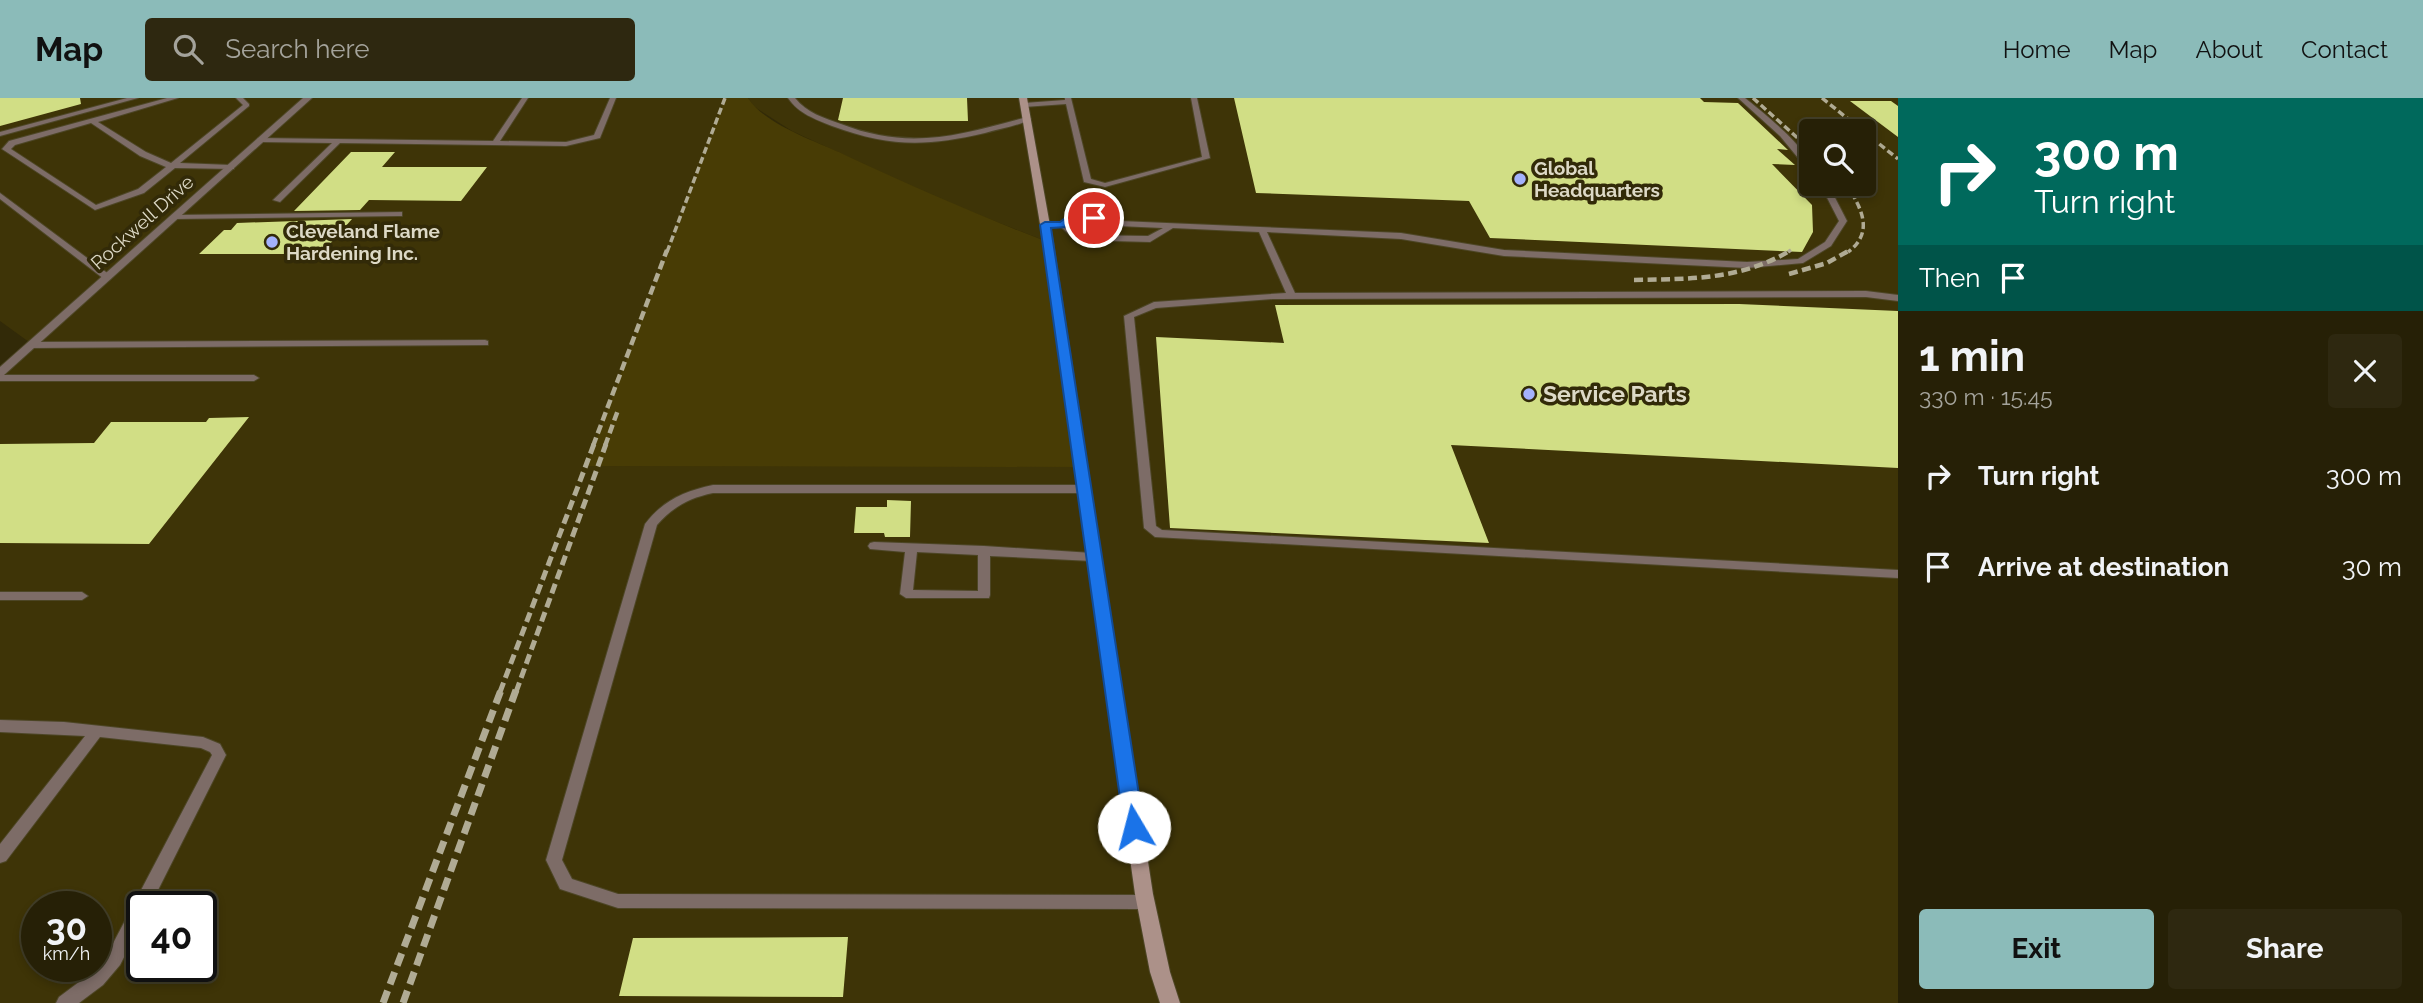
<!DOCTYPE html>
<html lang="en">
<head>
<meta charset="utf-8">
<style>
  body { margin:0; font-family:Raleway,sans-serif; background:#2e2810; color:#f1f3f6; height:100vh; display:flex; flex-direction:column; font-size:26px; white-space:nowrap }
  * { box-sizing:border-box; margin:0 }
  p { font-size:23px; color:#a4a39b }
  .icon { flex:none; width:38px; height:38px; fill:none; stroke:currentColor; stroke-width:2; stroke-linecap:round; stroke-linejoin:round }
  .map { position:relative; flex:1; overflow:hidden }
  .details { display:flex; flex-direction:column; background:#262006; width:525px }
  .details>* { flex:none }
  .banner { background:#00695c; color:#fff; overflow:hidden }
  .tools { position:absolute; left:1799px; top:21px; display:grid; gap:14px }
  .tools a { display:grid; place-items:center; width:77px; height:77px; border-radius:7px; background:#262006; box-shadow:0 4px 10px #0003,0 0 0 2px #423e28; font-size:35px }
  .speed { position:absolute; left:21px; top:793px; display:flex; gap:14px; font-size:35px; font-weight:700; text-align:center }
  .speed>* { display:grid; place-content:center; width:91px; height:91px; border-radius:50%; background:#262006; box-shadow:0 4px 10px #0003,0 0 0 2px #423e28; line-height:1 }
  .speed small { font-size:18px; font-weight:400 }
  .speed .limit { border:4px solid #111; border-radius:10px; background:#fff; color:#111 }
  .pin { position:absolute; display:grid; place-items:center; width:60px; height:60px; color:#fff; margin:-30px; border:4px solid #fff; border-radius:50%; box-shadow:0 2px 7px #0007 }
  .me { position:absolute; width:77px; margin:-38px; rotate:352deg; stroke-linejoin:round; filter:drop-shadow(0 0 5px #0008) }
  .turn { display:flex; align-items:center; gap:24px; height:147px; padding:0 21px; font-size:32px }
  .turn .icon { width:91px; height:91px; stroke-width:2.5 }
  .turn b { display:block; font-size:49px; line-height:60px }
  .then { display:flex; align-items:center; height:66px; padding:0 21px; background:#0003; gap:14px; font-size:26px }
  .round { display:grid; place-items:center; flex:none; width:74px; height:74px; border-radius:7px; background:#2e2810 }
  .headline { display:flex; align-items:center; justify-content:space-between; height:119px; padding:0 21px }
  h1 { font-size:42px; font-weight:700; line-height:52px }
  .cta { display:flex; gap:14px; margin-top:auto; padding:14px 21px }
  .cta a { flex:1; height:80px; border-radius:7px; background:#8bbbb9; color:#111; font-size:28px; font-weight:700; line-height:80px; text-align:center }
  .cta a+a { background:#2e2810; color:#f1f3f6 }
  ul { padding:0; list-style:none }
  li { display:flex; align-items:center; gap:21px; height:91px; padding:0 21px }
  li div { flex:1 }
  li b { display:block; font-size:26px }
  li em { font-style:normal }
  header { display:flex; align-items:center; gap:42px; box-sizing:border-box; height:98px; padding:0 35px; background:#8bbbb9; color:#111 }
  header strong { font-size:33px }
  nav { display:flex; gap:38px; margin-inline-start:auto; font-size:24px }
  .search { width:490px; height:63px; background:#2e2810; display:flex; align-items:center; gap:18px; box-sizing:border-box; padding:0 24px; border-radius:7px; color:#a4a39b; font-size:26px }
  main { display:flex; flex:1; min-height:0 }
  .map>svg:first-child { display:block }
  .built { fill:#3e3407; fill-rule:evenodd }
  .green { fill:#483c05 }
  .building { fill:#d1de85 }
  .lines { fill:none; stroke-linecap:round; stroke-linejoin:round }
  .lane-casing { stroke:#4d4626; stroke-width:2 }
  .street-casing { stroke:#4d4626; stroke-width:2 }
  .secondary-casing { stroke:#4d4626; stroke-width:2 }
  .lane { fill:#7d6c67; fill-rule:evenodd }
  .street { fill:#7d6c67; fill-rule:evenodd }
  .secondary { fill:#ac9189; fill-rule:evenodd }
  .rail-far3 { stroke:#b0ab94; stroke-width:3.5; stroke-dasharray:7 3.5; stroke-linecap:butt }
  .rail-far2 { stroke:#b0ab94; stroke-width:4.5; stroke-dasharray:9 4.5; stroke-linecap:butt }
  .rail-far1 { stroke:#b0ab94; stroke-width:5; stroke-dasharray:10 5; stroke-linecap:butt }
  .rail { stroke:#b0ab94; stroke-width:7; stroke-dasharray:13 7; stroke-linecap:butt }
  .route { fill:#1a73e8; stroke:#114b97; stroke-width:2 }
  .poi-dot { fill:#a4b2fc; stroke:#322a08; stroke-width:2.5 }
  .labels { text-anchor:middle; stroke-width:7; stroke-linejoin:round; paint-order:stroke }
  .far-poi-label { font-size:19px; font-weight:bold; fill:#ddd9c6; stroke:#322a08; text-anchor:start }
  .far-street-label { font-size:19px; fill:#ddd9c6; stroke:#322a08 }
  .poi-label { font-size:23px; font-weight:bold; fill:#ddd9c6; stroke:#322a08; text-anchor:start }
</style>
</head>
<body>
<header>
<strong>Map</strong>
<div class="search"><svg class="icon" aria-label="search" viewBox="0 0 24 24"><circle cx="10" cy="10" r="6"/><path d="M15 15l6 6"/></svg>Search here</div>
<nav><a>Home</a><a>Map</a><a>About</a><a>Contact</a></nav>
</header>
<main>
<div class="map">
<svg width="1898" height="905" viewBox="0 0 1898 905">
  <rect width="100%" height="100%" fill="#322a08"/>
  <!-- built -->
  <path class="built" d="M 0,0 L 304,0 L 29,244 L 0,223 Z
    M 308,0 L 725,0 L 586,368 L 1048,144 L 943,103 L 792,33 L 753,8 L 748,0 L 1898,0 L 1898,905 L 0,905 L 0,275 ZM 1811,33 L 1864,33 L 1864,86 L 1811,86 ZM 37,808 L 96,808 L 96,868 L 37,868 ZM 142,808 L 201,808 L 201,868 L 142,868 Z"/>
  <!-- green -->
  <path class="green" d="M 725,0 L 748,0 C 765,27 816,43 845,57 C 912,88 979,118 1048,144 L 1079,369 L 586,368 Z"/>
  <!-- building -->
  <path class="building" d="M 0,0 L 80,0 L 81,6 L 0,28 Z
    M 843,0 L 967,0 L 968,23 L 841,23 L 838,22 Z
    M 1234,0 L 1700,0 L 1704,4 L 1738,5 L 1788,52 L 1777,51 L 1795,67 L 1772,66 L 1812,107 L 1813,134 L 1802,154 L 1490,140 L 1469,103 L 1256,95 Z
    M 1850,3 L 1891,3 L 1898,8 L 1898,39 Z
    M 351,54 L 395,54 L 382,69 L 487,69 L 461,103 L 369,102 L 360,112 L 294,113 Z
    M 352,121 L 321,156 L 199,156 L 224,132 L 231,132 L 237,125 Z
    M 1739,206 L 1898,213 L 1898,370 L 1451,347 L 1489,445 L 1170,430 L 1156,239 L 1284,245 L 1275,207 Z
    M 249,319 L 149,446 L 0,445 L 0,346 L 94,345 L 111,324 L 206,324 L 209,320 Z
    M 887,402 L 911,403 L 910,439 L 885,439 L 884,435 L 854,435 L 856,409 L 887,409 Z
    M 848,839 L 843,899 L 619,898 L 633,840 Z"/>
  <g class="lines">
    <defs>
      <path id="lane" d="M 127,0 L 138,0 L 0,38 L 0,34 Z
        M 167,0 L 178,0 L 98,24 L 146,54 L 171,65 L 243,7 L 236,0 L 243,0 L 249,6 L 249,8 L 180,65 L 231,67 L 234,67 L 234,71 L 175,70 L 144,95 L 95,112 L 2,51 L 9,43 ZM 91,25 L 140,58 L 166,69 L 138,91 L 96,107 L 11,51 L 15,47 Z
        M 522,0 L 528,0 L 500,43 L 566,44 L 594,37 L 610,0 L 616,0 L 600,40 L 566,48 L 340,45 L 280,104 L 273,102 L 332,45 L 261,44 L 257,42 L 258,40 L 493,43 Z
        M 788,0 L 795,0 C 807,15 824,20 841,26 C 910,53 959,37 1027,19 L 1031,21 C 1018,28 999,31 985,35 C 925,49 890,49 832,28 C 815,21 799,16 788,0 Z
        M 1065,0 L 1071,0 L 1091,81 L 1105,85 L 1202,59 L 1191,0 L 1197,0 L 1210,60 L 1105,89 L 1084,84 L 1066,6 L 1024,9 L 1021,7 L 1024,5 L 1065,2 Z
        M 1738,0 L 1745,0 C 1761,13 1811,52 1811,72 L 1808,72 L 1780,38 Z
        M 1820,86 L 1828,86 L 1847,123 L 1831,148 L 1803,165 L 1747,170 L 1504,158 L 1401,141 L 1267,134 L 1295,195 L 1866,193 L 1898,197 L 1898,203 L 1866,199 L 1273,201 L 1156,210 L 1134,219 L 1156,428 L 1162,432 L 1898,472 L 1898,480 L 1155,439 L 1144,430 L 1124,218 L 1154,204 L 1286,195 L 1259,134 L 1173,130 L 1150,144 L 1075,142 L 1059,127 L 1073,121 L 1401,135 L 1504,152 L 1747,164 L 1798,161 L 1825,144 L 1839,123 ZM 1074,126 L 1163,130 L 1148,138 L 1077,137 L 1068,128 Z
        M 0,95 L 110,177 L 110,181 L 104,181 L 0,101 Z
        M 402,114 L 402,118 L 399,118 L 174,121 L 170,119 L 174,117 Z
        M 485,242 L 488,243 L 488,247 L 31,250 L 26,247 L 31,244 Z
        M 0,277 L 254,277 L 259,280 L 254,283 L 0,283 Z
        M 713,387 L 1083,387 L 1089,391 L 1083,395 L 713,395 C 689,400 673,409 657,427 L 562,762 L 572,781 L 618,796 L 1146,797 L 1152,799 L 1154,804 L 1152,809 L 1146,811 L 618,810 L 560,791 L 546,762 L 645,426 C 663,402 685,393 713,387 Z
        M 874,444 L 984,448 L 1092,455 L 1098,459 L 1092,463 L 990,458 L 990,497 L 989,500 L 906,500 L 900,496 L 905,454 L 870,451 L 868,448 L 870,445 ZM 917,454 L 978,457 L 978,493 L 913,492 Z
        M 0,494 L 82,494 L 88,498 L 82,502 L 0,502 Z
        M 0,622 L 64,624 L 203,639 L 220,646 L 226,657 L 150,808 L 142,808 L 142,824 L 120,867 L 103,887 L 79,905 L 56,905 L 59,899 L 91,875 L 108,855 L 212,657 L 210,654 L 201,650 L 100,639 L 6,763 L 0,765 L 0,746 L 85,638 L 0,634 Z"/>
      <path id="street" d="M 303,0 L 312,0 L 4,277 L 0,278 L 0,269 Z"/>
      <path id="secondary" d="M 1019,0 L 1027,0 L 1053,144 L 1153,796 L 1170,874 L 1180,905 L 1160,905 L 1150,874 L 1135,796 L 1043,144 Z"/>
    </defs>
    <!-- lane casing -->
    <use href="#lane" class="lane-casing"/>
    <!-- street casing -->
    <use href="#street" class="street-casing"/>
    <!-- secondary casing -->
    <use href="#secondary" class="secondary-casing"/>
    <!-- lane -->
    <use href="#lane" class="lane"/>
    <!-- street -->
    <use href="#street" class="street"/>
    <!-- secondary -->
    <use href="#secondary" class="secondary"/>
    <!-- rail-far3 -->
    <path class="rail-far3" d="M 1753,0 L 1811,52
      M 1822,0 L 1898,61
      M 1846,86 C 1861,109 1875,134 1848,154
      M 667,154 L 725,0
      M 1788,154 L 1791,152"/>
    <!-- rail-far2 -->
    <path class="rail-far2" d="M 1789,176 L 1827,165 L 1850,152
      M 1634,182 C 1689,181 1742,182 1791,152
      M 593,348 L 667,152
      M 605,348 L 618,312"/>
    <!-- rail-far1 -->
    <path class="rail-far1" d="M 500,594 L 594,346
      M 516,594 L 606,346"/>
    <!-- rail -->
    <path class="rail" d="M 383,905 L 501,592
      M 403,905 L 516,592"/>
  </g>
  <!-- route -->
  <path class="route" d="M 1072,115 L 1094,116 L 1099,120 L 1094,123 L 1074,122 L 1067,129 L 1051,130 L 1144,729 L 1141,735 L 1134,737 L 1127,735 L 1124,729 L 1040,127 L 1045,124 L 1060,124 Z"/>
  <!-- markers -->
  <g class="poi-dot">
    <circle cx="1520" cy="81" r="7"/>
    <circle cx="272" cy="144" r="7"/>
    <circle cx="1529" cy="296" r="7"/>
  </g>
  <g class="labels">
    <!-- far-poi labels -->
    <g class="far-poi-label">
      <text x="1534" y="77">Global<tspan x="1534" dy="22">Headquarters</tspan></text>
      <text x="286" y="140">Cleveland Flame<tspan x="286" dy="22">Hardening Inc.</tspan></text>
    </g>
    <!-- far-street labels -->
    <g class="far-street-label">
      <text transform="translate(142 124) rotate(-42)" y="7">Rockwell Drive</text>
    </g>
    <!-- poi labels -->
    <g class="poi-label">
      <text x="1543" y="304">Service Parts</text>
    </g>
  </g>
</svg>
<div class="tools">
<a><svg class="icon" aria-label="search" viewBox="0 0 24 24"><circle cx="10" cy="10" r="6"/><path d="M15 15l6 6"/></svg></a>
</div>
<div class="speed"><div>30<small>km/h</small></div><div class="limit">40</div></div>
<div class="pin" style="left:1094px;top:120px;background:#d93025"><svg class="icon" aria-label="arrive" viewBox="0 0 24 24"><path d="M6 21V4h12l-3 4 3 4H6"/></svg></div>
<svg class="me" style="left:1134px;top:729px" viewBox="-20 -20 40 40"><circle r="19" fill="#fff"/><path d="M0-13L10 11 0 6-10 11z" fill="#1a73e8"/></svg>
</div>
<section class="details">
<div class="banner">
<div class="turn"><svg class="icon" aria-label="right" viewBox="0 0 24 24"><path d="M7 20v-9h11M14 6l5 5-5 5"/></svg><div><b>300 m</b>Turn right</div></div>
<div class="then">Then<svg class="icon" aria-label="arrive" viewBox="0 0 24 24"><path d="M6 21V4h12l-3 4 3 4H6"/></svg></div>
</div>
<div class="headline"><div><h1>1 min</h1><p>330 m · 15:45</p></div><a class="round"><svg class="icon" aria-label="close" viewBox="0 0 24 24"><path d="M6 6l12 12M18 6L6 18"/></svg></a></div>
<ul>
<li><svg class="icon" aria-label="right" viewBox="0 0 24 24"><path d="M7 20v-9h11M14 6l5 5-5 5"/></svg><div><b>Turn right</b></div><em>300 m</em></li>
<li><svg class="icon" aria-label="arrive" viewBox="0 0 24 24"><path d="M6 21V4h12l-3 4 3 4H6"/></svg><div><b>Arrive at destination</b></div><em>30 m</em></li>
</ul>
<div class="cta"><a>Exit</a><a>Share</a></div>
</section>
</main>
</body>
</html>
